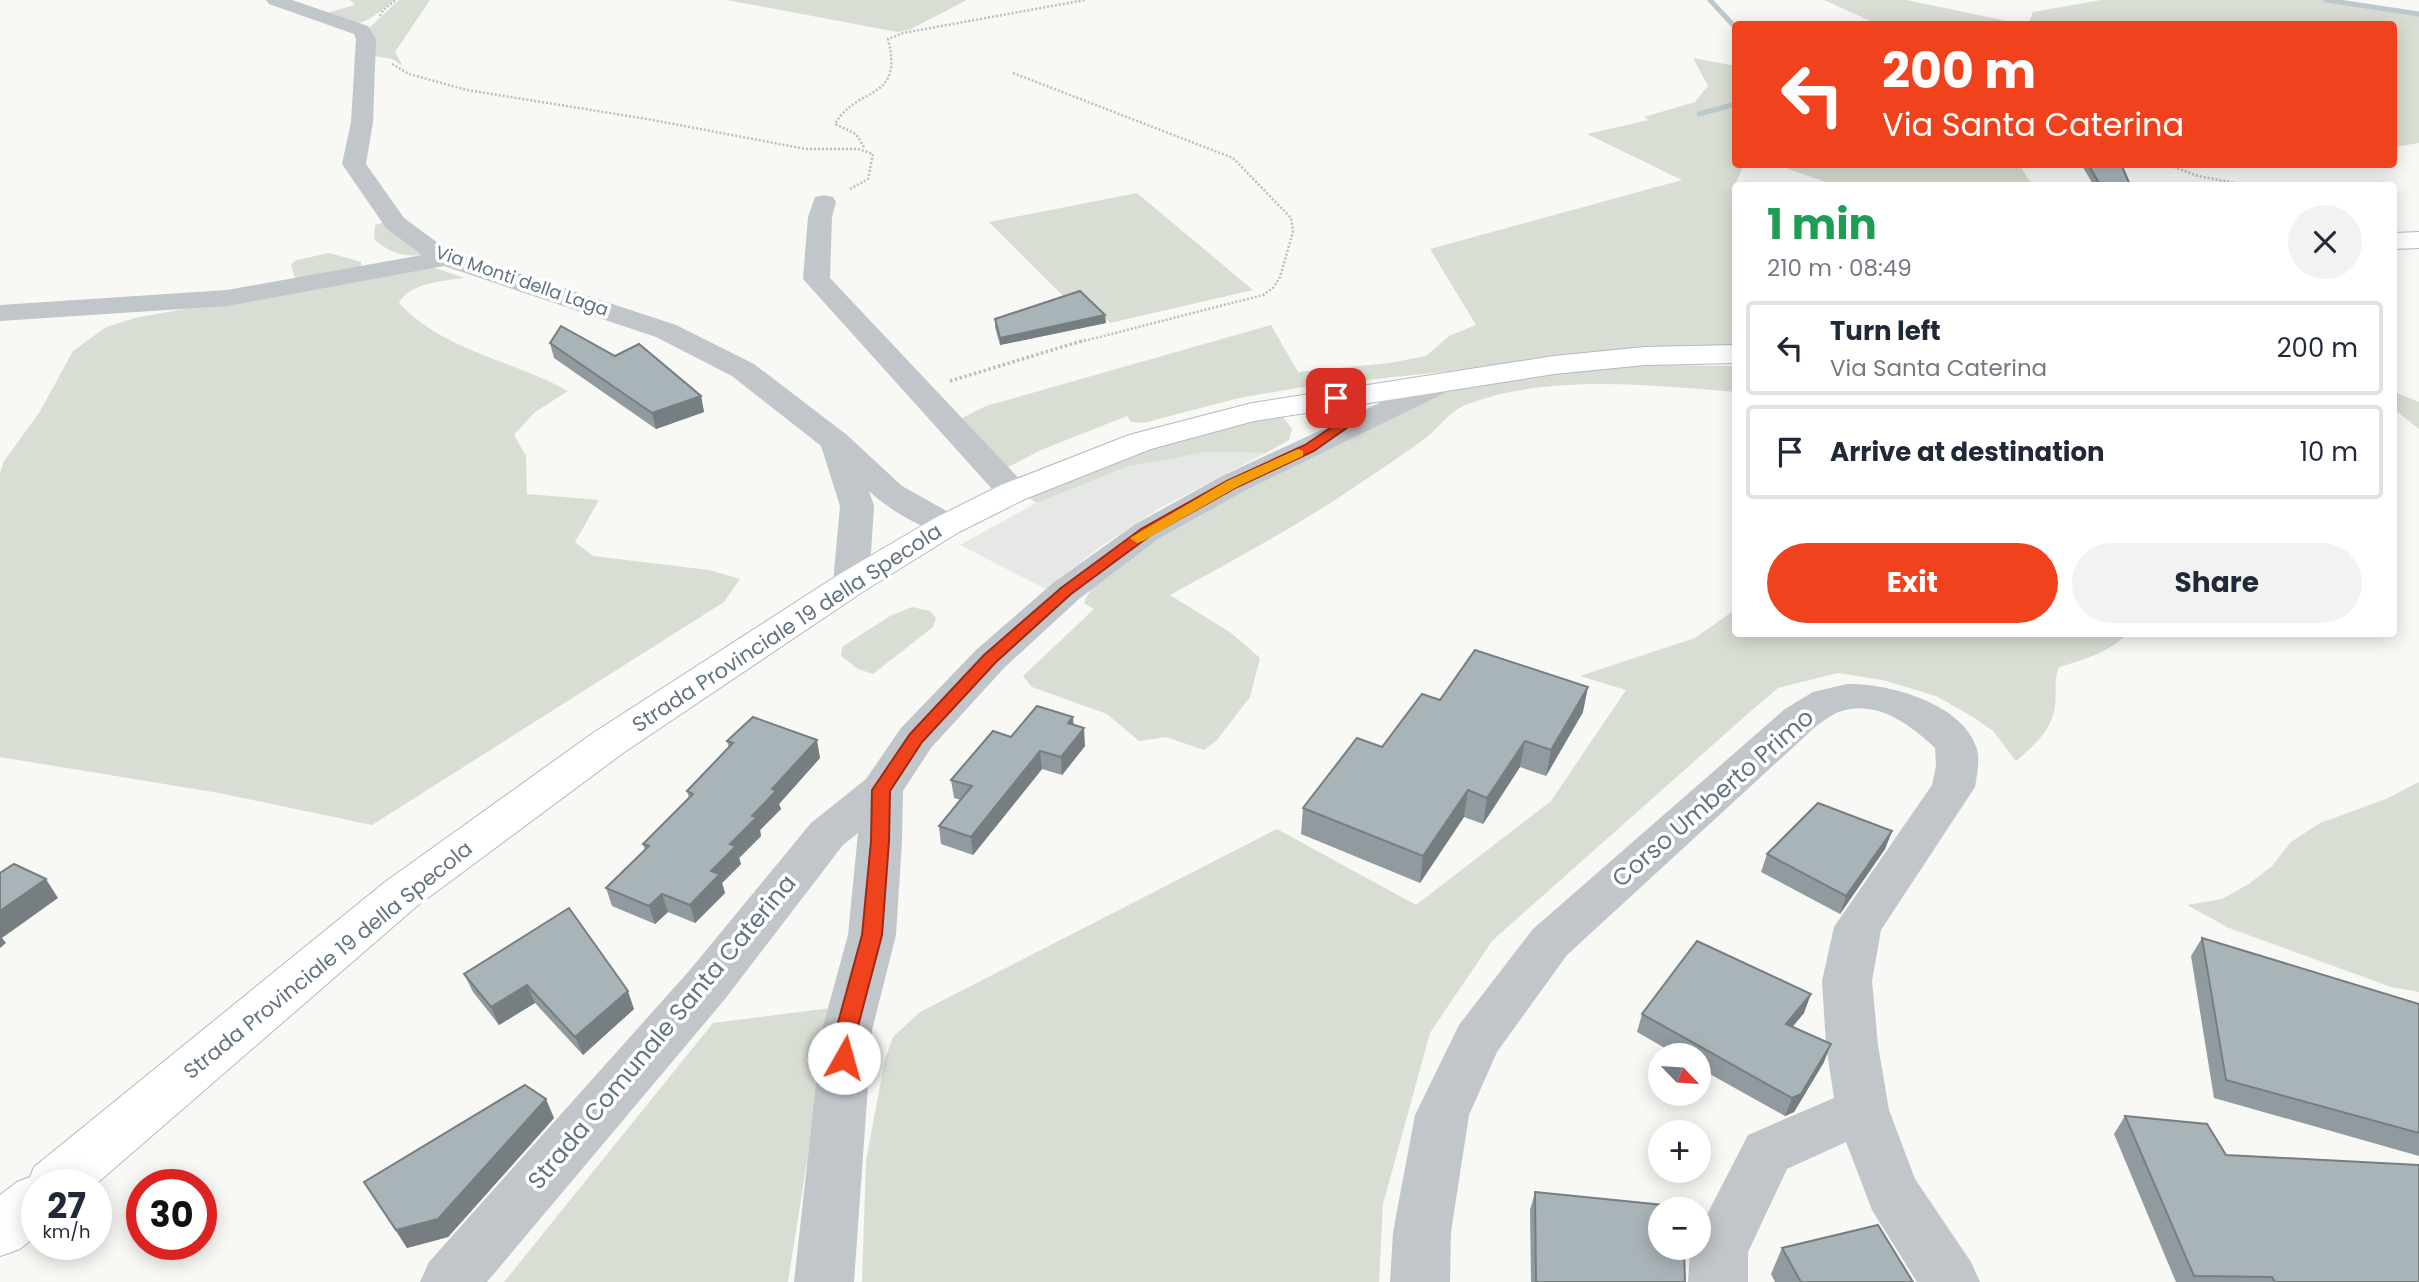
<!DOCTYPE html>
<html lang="en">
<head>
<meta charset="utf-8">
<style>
  body { margin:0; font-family:Poppins,sans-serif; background:#f2f2f3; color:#1f2937; height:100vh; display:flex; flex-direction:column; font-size:26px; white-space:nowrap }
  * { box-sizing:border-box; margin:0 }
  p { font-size:23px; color:#747a83 }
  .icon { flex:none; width:38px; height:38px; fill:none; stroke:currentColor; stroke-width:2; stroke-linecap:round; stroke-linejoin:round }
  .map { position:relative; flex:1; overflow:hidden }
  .sheet { position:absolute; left:1732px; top:182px; width:665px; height:455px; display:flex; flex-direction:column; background:#fff; border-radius:7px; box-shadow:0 4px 18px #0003 }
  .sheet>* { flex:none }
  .hud { position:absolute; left:1732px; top:21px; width:665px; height:147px; border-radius:7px; box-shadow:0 4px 18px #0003; background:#f0421d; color:#fff; overflow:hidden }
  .needle { width:46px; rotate:115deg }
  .tools { position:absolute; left:1648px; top:1043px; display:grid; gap:14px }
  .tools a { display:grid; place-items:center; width:63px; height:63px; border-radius:50%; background:#fff; box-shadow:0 4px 18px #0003; font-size:35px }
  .speed { position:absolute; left:21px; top:1169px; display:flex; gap:14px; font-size:35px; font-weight:700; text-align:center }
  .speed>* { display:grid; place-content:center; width:91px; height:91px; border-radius:50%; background:#fff; box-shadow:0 4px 18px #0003; line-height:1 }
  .speed small { font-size:18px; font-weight:400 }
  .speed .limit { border:10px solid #d22; background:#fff; color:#111 }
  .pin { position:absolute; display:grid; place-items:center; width:60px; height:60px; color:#fff; margin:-30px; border-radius:14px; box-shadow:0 4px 10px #0006 }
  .me { position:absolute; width:77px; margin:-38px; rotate:7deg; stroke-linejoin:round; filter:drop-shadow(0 0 5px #0008) }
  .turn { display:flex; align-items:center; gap:24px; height:147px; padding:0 35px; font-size:32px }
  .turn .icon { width:91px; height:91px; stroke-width:2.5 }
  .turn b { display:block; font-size:49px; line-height:60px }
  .round { display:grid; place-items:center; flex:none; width:74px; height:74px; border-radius:37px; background:#f2f2f3 }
  .headline { display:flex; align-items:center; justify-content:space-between; height:119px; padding:0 35px }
  h1 { font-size:42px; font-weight:700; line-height:52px; color:#1e9e55 }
  .cta { display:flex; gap:14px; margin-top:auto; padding:14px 35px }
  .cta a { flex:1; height:80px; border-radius:42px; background:#f0421d; color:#fff; font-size:28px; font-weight:700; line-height:80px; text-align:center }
  .cta a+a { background:#f2f2f3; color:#1f2937 }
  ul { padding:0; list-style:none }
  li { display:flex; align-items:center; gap:21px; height:94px; margin:0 14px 10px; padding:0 21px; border:4px solid #e0e1e3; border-radius:7px }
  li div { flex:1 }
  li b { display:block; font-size:26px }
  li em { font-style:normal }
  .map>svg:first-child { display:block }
  .built { fill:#e6e8e6 }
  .green { fill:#d8ded4 }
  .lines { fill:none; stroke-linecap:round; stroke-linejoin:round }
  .stream { stroke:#bbc8cc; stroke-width:5 }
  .major-casing { stroke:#b4babe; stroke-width:2 }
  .path-far1 { stroke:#bbbfc1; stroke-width:2.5; stroke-dasharray:2 2; stroke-linecap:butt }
  .path { stroke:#bbbfc1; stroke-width:3.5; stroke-dasharray:2.5 2.5; stroke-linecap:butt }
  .minor { fill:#c1c6ca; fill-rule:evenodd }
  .major { fill:#fff; fill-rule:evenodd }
  .wall { fill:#919b9f }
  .shaded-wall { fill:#767e82 }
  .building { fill:#a9b4b9; stroke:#767e82; stroke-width:2 }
  .route { fill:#f0421d; stroke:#9c2b13; stroke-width:2 }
  .slow { fill:#f59e0b }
  .labels { text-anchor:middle; stroke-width:7; stroke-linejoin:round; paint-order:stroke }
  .far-street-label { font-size:18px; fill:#617682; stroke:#fff }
  .street-label { font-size:21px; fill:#617682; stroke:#fff }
  .near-street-label { font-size:24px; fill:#617682; stroke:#fff }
</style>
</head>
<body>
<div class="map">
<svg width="2419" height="1282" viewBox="0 0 2419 1282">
  <rect width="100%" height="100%" fill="#f8f8f5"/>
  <!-- built -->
  <path class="built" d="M 1207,452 L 1266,453 L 1158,509 L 1100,547 L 1046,589 L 960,545 L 1049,496 L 1126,467 Z"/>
  <!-- green -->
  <path class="green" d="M 350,0 L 394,0 C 365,23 364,29 326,16 L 330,12 L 355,5 Z
    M 399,0 L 430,0 L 395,52 L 403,66 L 392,59 L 373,56 L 367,30 Z
    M 727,0 L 967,0 L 909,30 L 897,32 Z
    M 1824,0 L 1906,0 L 2022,24 L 1877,24 Z
    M 2101,0 L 2334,0 L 2419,12 L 2419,143 L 2394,147 L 2394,24 L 2028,24 L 2033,12 Z
    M 1693,58 L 1736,66 L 1736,164 L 1758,165 L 1743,167 L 1735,185 L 1736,348 L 1505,365 L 1303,387 L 1239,398 L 1143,423 L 1131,422 L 1127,416 L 1041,450 L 999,472 L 954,422 L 986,406 L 1271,325 L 1298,372 L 1389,363 L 1426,356 L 1449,336 L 1476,325 L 1430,249 L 1682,180 L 1587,134 L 1649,120 L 1644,117 L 1695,102 L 1708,86 Z
    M 1782,164 L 1855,164 L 1870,168 L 1863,165 L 2020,165 L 2028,179 L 2036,185 L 1834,185 L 1780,166 Z
    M 1137,193 L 1253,290 L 1110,323 L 1086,300 L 1070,303 L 989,222 Z
    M 385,222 L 431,254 C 409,258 391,255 374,239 L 375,225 Z
    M 329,253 L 361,262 L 361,267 L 302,283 L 294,276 L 291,264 L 297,260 Z
    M 426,265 L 465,278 C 444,281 410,282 399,303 C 443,351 513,360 568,391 L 535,412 L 514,435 L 526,456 L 527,494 L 599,500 L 575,542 L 593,556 L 709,570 L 740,579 L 724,602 L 372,825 L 219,793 L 0,757 L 0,473 L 4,461 L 39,413 L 73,351 L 106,327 L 135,318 Z
    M 1650,365 L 1736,366 L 1736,392 C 1652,385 1543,373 1463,406 C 1450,412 1438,428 1427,437 C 1403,455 1377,472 1353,488 C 1294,528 1231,561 1170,595 L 1231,633 L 1260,658 L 1250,697 L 1217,740 L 1204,750 L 1166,737 L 1139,741 L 1107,714 L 1032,687 L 1023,676 L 1094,609 L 1084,603 C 1105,546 1301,462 1360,433 C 1390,419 1424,397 1456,387 C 1509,370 1593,368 1650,365 Z
    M 2394,392 L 2419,402 L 2419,429 L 2394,409 Z
    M 1262,414 L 1283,417 L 1292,429 L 1289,440 L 1266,453 L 1207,452 L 1126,467 L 1036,503 L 1027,496 L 1100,463 Z
    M 912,607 L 930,611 L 936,618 L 933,627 L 873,674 L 858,669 L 841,656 L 842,647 L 890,616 Z
    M 1736,609 L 1736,634 L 2127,634 C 2109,652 2084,660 2059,667 C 2053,683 2057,690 2055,706 C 2052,731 2033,746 2016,761 L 1993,731 L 1973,717 L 1936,696 L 1883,680 L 1838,673 L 1778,688 L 1751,711 L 1492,941 L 1430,1033 L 1383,1204 L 1379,1282 L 862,1282 L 866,1161 L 885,1059 L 893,1037 L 920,1012 L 1277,829 L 1416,905 L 1551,801 L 1626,690 L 1580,676 L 1695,638 Z
    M 2419,782 L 2419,992 L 2391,987 L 2229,928 L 2187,905 L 2222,899 L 2249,884 L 2272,866 L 2291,842 L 2320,823 L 2386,799 Z
    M 831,1008 L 788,1282 L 504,1282 L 713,1023 Z"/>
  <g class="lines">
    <!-- stream -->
    <path class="stream" d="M 1710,0 L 1736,28
      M 2326,0 L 2419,14
      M 1699,114 L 1736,104"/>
    <defs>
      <path id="major" d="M 2419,232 L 2419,248 L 2394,249 L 2394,233 Z
        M 1736,345 L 1736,363 L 1645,365 L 1554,374 L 1254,421 L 1151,449 L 1025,499 L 959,532 L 864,591 L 623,753 L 417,906 L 95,1185 L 37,1185 L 37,1235 L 20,1249 L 0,1256 L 0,1195 L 17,1182 L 30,1177 L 34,1167 L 385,882 L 593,733 L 838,575 L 935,518 L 1001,485 L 1129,435 L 1252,403 L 1554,356 L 1645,347 Z"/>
    </defs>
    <!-- major casing -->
    <use href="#major" class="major-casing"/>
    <!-- path-far1 -->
    <path class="path-far1" d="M 380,16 L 383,10 L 396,0
      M 392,64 L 409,74 L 467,90 L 647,119 L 806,149 L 858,149 L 873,154 L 868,179 L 850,189
      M 1013,73 L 1233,158 L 1291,218 L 1293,232 L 1280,277 L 1273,288 L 1263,295 L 1080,342
      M 864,147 L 856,134 L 835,124 C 858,84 904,103 888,39 L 903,33 L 1085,0
      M 2166,164 L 2198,176 L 2251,186"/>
    <!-- path -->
    <path class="path" d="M 950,381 L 1085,340"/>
    <!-- minor -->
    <path class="minor" d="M 266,0 L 292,0 L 368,26 L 376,39 L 373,122 L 366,164 L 404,218 L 438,243 L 455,252 L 676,325 L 754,364 L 847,435 L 902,486 L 959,518 L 964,525 L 959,532 C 934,539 888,509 869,491 L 874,506 L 869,583 L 864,591 L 851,594 L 838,591 L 833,583 L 840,506 L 821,446 L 732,376 L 656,337 L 444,266 L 227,306 L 0,321 L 0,305 L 227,290 L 422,255 L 386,228 L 342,164 L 351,122 L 356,39 L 354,34 L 269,4 Z
      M 824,195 L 833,197 L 836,202 L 832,217 L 830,278 L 1025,485 L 1030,492 L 1025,499 L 1013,502 L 1001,499 L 803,279 L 808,217 L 815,197 Z
      M 1444,373 L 1455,376 L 1459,382 L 1455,388 L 1244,491 L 1158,539 L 1079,599 L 1004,668 L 931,748 L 903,791 L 902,841 L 896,935 L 872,1030 L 854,1282 L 794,1282 L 822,1030 L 848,935 L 858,833 L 843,845 L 725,999 L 487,1282 L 420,1282 L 429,1262 L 689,971 L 811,823 L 866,779 L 901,728 L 976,650 L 1053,583 L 1134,525 L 1220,477 Z
      M 1847,684 C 1888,683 1963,703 1977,749 C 1980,761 1977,775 1975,787 L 1881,930 L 1872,981 L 1878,1045 L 1889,1110 L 1915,1179 L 1971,1262 L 1980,1282 L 1917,1282 L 1872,1210 L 1846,1142 L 1787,1169 L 1748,1252 L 1748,1282 L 1688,1282 L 1690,1251 L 1691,1248 L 1699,1248 L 1699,1230 L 1748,1135 L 1834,1098 L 1826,1045 L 1822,981 L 1834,927 L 1932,785 L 1936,766 L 1935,748 C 1911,725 1877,700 1842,711 C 1831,714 1822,722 1813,729 L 1567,955 L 1497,1052 L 1469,1115 L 1451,1232 L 1450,1282 L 1390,1282 L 1393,1232 L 1415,1115 L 1459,1025 L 1533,929 L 1785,709 L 1813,692 Z"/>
    <!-- major -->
    <use href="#major" class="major"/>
  </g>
  <!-- wall -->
  <path class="wall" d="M 2081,164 L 2121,164 L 2130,185 L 2094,186 Z
    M 995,319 L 1106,323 L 1000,345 L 995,327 Z
    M 550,343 L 615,356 L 701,396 L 704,412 L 656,429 L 554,358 Z
    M 1440,700 L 1583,712 L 1546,776 L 1520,767 L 1483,824 L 1464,817 L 1420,883 L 1301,834 L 1303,808 L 1382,747 Z
    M 1073,717 L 1073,725 L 1085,746 L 1062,775 L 1042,769 L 973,855 L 941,844 L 939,826 L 961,800 L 954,798 L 951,780 L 1011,737 Z
    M 727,741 L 820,758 L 779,804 L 781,809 L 760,830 L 761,836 L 739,858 L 741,864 L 722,883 L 725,893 L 695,923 L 668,912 L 655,924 L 612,906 L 606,888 L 645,850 L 643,844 L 689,798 L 687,791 L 729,748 Z
    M 1892,831 L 1885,849 L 1840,914 L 1761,872 L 1767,854 Z
    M 569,908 L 634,1009 L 583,1055 L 535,1003 L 499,1025 L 473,992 L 464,974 Z
    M 2202,938 L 2419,1004 L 2419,1156 L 2214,1098 L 2191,956 Z
    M 1804,1013 L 1792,1027 L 1824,1062 L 1794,1112 L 1785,1116 L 1699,1068 L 1699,1055 L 1677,1055 L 1637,1032 L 1642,1014 Z
    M 2125,1116 L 2226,1155 L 2419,1282 L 2176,1282 L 2114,1134 Z
    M 554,1118 L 448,1237 L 407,1248 L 364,1182 Z
    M 1535,1192 L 1685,1282 L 1531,1282 L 1530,1210 Z
    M 1782,1248 L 1913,1282 L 1775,1282 L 1771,1274 Z"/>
  <!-- shaded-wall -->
  <path class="shaded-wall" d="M 1105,315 L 1106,323 L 1000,345 L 1000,338 Z
    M 701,396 L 704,412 L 656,429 L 652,413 Z
    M 1588,687 L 1583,712 L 1546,776 L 1551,750 Z
    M 1073,717 L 1074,734 L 1068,723 Z
    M 1084,728 L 1085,746 L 1062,775 L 1061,757 Z
    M 817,740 L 820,758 L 779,804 L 781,809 L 760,830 L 761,836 L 739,858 L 741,864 L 722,883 L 725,893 L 695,923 L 690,905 L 711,871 L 730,844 L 772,789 Z
    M 1525,741 L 1520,767 L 1483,824 L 1487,798 Z
    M 1040,751 L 1042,769 L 973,855 L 971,837 Z
    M 1468,790 L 1464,817 L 1420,883 L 1423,856 Z
    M 1892,831 L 1885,849 L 1840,914 L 1846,896 Z
    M 46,879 L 58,898 L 2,938 L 6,943 L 0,948 L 0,911 Z
    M 662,894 L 668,912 L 655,924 L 649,906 Z
    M 527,985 L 535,1003 L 499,1025 L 491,1007 Z
    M 628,991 L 634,1009 L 583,1055 L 575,1037 Z
    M 1811,994 L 1804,1013 L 1779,1043 L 1786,1024 Z
    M 1831,1044 L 1824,1062 L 1794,1112 L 1785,1116 L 1792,1098 Z
    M 546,1099 L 554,1118 L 448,1237 L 407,1248 L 396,1230 Z"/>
  <!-- building -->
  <path class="building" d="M 2088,164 L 2121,164 L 2130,185 L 2099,183 Z
    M 1080,291 L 1105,315 L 1000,338 L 995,319 Z
    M 561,326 L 615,356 L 639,344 L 701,396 L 652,413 L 550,343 Z
    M 1475,650 L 1588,687 L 1551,750 L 1525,741 L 1487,798 L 1468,790 L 1423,856 L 1303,808 L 1357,738 L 1382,747 L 1422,694 L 1440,700 Z
    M 1037,706 L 1073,717 L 1068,723 L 1084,728 L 1061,757 L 1040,751 L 971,837 L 939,826 L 972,786 L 951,780 L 993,731 L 1011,737 Z
    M 753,717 L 817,740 L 772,789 L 776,791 L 752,816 L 757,817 L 730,844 L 736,846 L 711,871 L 720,874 L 690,905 L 662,894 L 649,906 L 606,888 L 649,846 L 643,844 L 693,794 L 687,791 L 733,743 L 727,741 Z
    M 1818,803 L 1892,831 L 1846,896 L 1767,854 Z
    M 14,864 L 46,879 L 0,911 L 0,873 Z
    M 569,908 L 628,991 L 575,1037 L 527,985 L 491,1007 L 464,974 Z
    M 2202,938 L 2419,1004 L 2419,1133 L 2226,1080 Z
    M 1697,941 L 1811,994 L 1786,1024 L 1831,1044 L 1801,1094 L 1792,1098 L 1642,1014 Z
    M 525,1085 L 546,1099 L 438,1219 L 396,1230 L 364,1182 Z
    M 2125,1116 L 2207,1124 L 2226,1155 L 2419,1165 L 2419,1282 L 2275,1282 L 2272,1277 L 2194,1276 Z
    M 1535,1192 L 1683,1207 L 1683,1209 L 1661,1209 L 1661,1248 L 1684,1248 L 1685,1282 L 1536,1282 Z
    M 1878,1225 L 1913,1282 L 1801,1282 L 1782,1248 Z"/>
  <!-- route -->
  <path class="route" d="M 1336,394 L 1353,401 L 1359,412 L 1348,427 L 1314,451 L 1237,487 L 1151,535 L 1071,594 L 996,662 L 922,742 L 890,791 L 889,841 L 882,935 L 857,1030 L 855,1058 L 852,1064 L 844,1066 L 837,1064 L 833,1058 L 836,1030 L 862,935 L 871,841 L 872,790 L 910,734 L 984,655 L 1061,588 L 1141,529 L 1227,481 L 1305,445 L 1339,422 L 1346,412 L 1343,406 L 1329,398 Z"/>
  <!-- slow -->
  <path class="slow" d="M 1298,449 L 1303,451 L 1303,456 L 1237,487 L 1143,541 L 1137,543 L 1130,538 L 1227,481 Z"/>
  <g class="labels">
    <!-- far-street labels -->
    <g class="far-street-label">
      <text transform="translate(522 281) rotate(19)" y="6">Via Monti della Laga</text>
    </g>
    <!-- street labels -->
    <g class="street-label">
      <text transform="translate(787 628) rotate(-33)" y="7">Strada Provinciale 19 della Specola</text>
      <text transform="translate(328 960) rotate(-39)" y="7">Strada Provinciale 19 della Specola</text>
    </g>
    <!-- near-street labels -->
    <g class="near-street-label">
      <text transform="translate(1713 798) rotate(-41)" y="8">Corso Umberto Primo</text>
      <text transform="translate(662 1032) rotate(-50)" y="8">Strada Comunale Santa Caterina</text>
    </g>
  </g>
</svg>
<div class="tools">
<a><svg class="needle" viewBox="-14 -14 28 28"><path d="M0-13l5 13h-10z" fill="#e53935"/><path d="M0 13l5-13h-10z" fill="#747a83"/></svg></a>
<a>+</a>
<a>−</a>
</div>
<div class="speed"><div>27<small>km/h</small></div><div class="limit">30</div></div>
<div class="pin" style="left:1336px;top:398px;background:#d93025"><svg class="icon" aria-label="arrive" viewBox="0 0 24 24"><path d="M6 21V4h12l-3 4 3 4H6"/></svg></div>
<svg class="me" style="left:844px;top:1058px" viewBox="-20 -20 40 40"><circle r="19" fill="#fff"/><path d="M0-13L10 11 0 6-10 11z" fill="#f0421d"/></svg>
<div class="hud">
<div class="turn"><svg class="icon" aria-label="left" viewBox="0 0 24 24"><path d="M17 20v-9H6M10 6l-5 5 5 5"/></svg><div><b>200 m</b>Via Santa Caterina</div></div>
</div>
<section class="sheet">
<div class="headline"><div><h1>1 min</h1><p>210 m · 08:49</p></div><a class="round"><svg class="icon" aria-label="close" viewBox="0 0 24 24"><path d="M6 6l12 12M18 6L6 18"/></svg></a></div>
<ul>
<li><svg class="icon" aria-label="left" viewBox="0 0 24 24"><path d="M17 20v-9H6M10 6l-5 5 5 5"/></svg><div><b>Turn left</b><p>Via Santa Caterina</p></div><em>200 m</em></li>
<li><svg class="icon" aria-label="arrive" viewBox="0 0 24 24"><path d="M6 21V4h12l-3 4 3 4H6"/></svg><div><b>Arrive at destination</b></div><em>10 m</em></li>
</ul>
<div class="cta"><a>Exit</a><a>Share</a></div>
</section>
</div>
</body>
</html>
